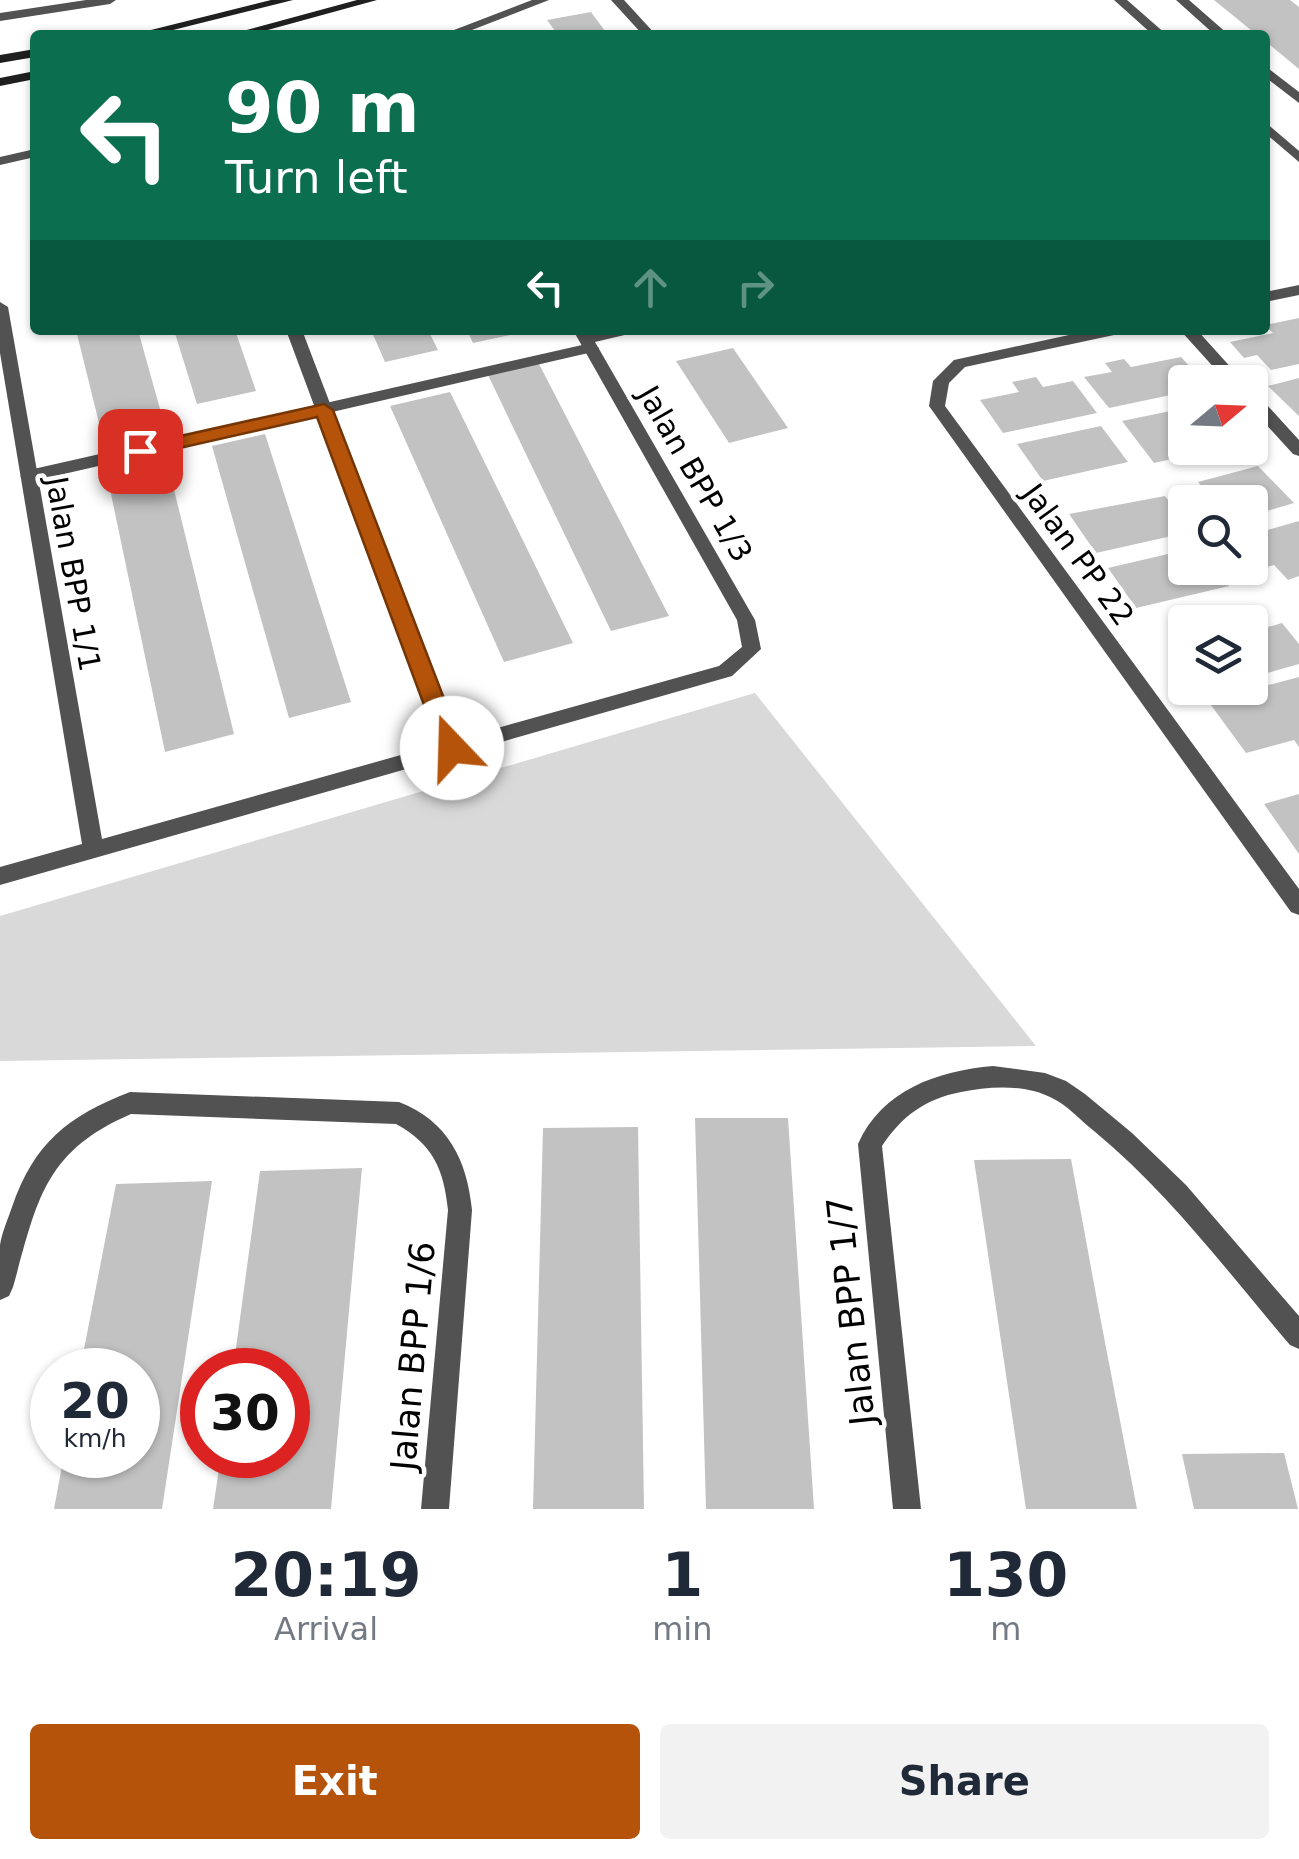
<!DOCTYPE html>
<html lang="en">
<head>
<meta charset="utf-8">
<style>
  body { margin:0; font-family:"DejaVu Sans",sans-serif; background:#f2f2f3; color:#1f2937; height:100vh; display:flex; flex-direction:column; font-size:38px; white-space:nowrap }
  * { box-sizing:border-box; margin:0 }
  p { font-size:32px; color:#747a83 }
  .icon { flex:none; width:55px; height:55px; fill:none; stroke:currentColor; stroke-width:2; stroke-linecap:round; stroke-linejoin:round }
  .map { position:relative; height:1509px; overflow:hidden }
  .panel { display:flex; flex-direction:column; background:#fff; flex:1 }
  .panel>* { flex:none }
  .hud { position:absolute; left:30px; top:30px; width:1240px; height:305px; border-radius:10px; box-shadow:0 2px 8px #0004; background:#0b6e4f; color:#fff; overflow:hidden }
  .needle { width:65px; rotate:71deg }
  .tools { position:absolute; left:1168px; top:365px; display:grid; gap:20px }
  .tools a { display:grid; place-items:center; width:100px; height:100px; border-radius:10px; background:#fff; box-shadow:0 2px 8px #0004; font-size:50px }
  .speed { position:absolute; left:30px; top:1348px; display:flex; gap:20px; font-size:50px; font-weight:700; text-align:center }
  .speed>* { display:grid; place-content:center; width:130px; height:130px; border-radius:50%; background:#fff; box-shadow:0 2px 8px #0004; line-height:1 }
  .speed small { font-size:25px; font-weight:400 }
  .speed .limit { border:15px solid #d22; background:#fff; color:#111 }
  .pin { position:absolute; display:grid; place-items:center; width:85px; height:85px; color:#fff; margin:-42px; border-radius:20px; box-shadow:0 5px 15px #0006 }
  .me { position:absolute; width:110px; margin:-55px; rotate:339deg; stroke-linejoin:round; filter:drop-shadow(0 0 8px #0008) }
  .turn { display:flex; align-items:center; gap:35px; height:210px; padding:0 30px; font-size:45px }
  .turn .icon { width:130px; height:130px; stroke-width:2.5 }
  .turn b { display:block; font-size:70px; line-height:85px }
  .lanes { display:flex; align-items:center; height:95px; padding:0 30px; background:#0003; justify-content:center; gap:50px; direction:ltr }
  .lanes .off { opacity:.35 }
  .eta { display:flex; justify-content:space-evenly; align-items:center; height:170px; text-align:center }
  .eta b { font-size:60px; font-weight:600; line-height:70px }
  .primary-button { display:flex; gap:20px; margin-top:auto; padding:20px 30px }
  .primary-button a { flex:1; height:115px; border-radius:10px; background:#b45309; color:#fff; font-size:40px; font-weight:600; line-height:115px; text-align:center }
  .primary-button a+a { background:#f2f2f3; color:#1f2937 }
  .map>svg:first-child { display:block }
  .green { fill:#d9d9d9 }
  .building { fill:#c2c2c2 }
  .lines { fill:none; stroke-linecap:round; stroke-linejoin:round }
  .lane { fill:#525252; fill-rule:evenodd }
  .street { fill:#525252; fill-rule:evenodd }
  .secondary { fill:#1f1f1f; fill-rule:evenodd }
  .route { fill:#b45309; stroke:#753606; stroke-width:2.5 }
  .labels { text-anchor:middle; stroke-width:9; stroke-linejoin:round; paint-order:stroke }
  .street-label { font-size:30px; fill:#000; stroke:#fff }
  .near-street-label { font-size:35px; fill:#000; stroke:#fff }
</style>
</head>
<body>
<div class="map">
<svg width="1299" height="1509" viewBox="0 0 1299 1509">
  <rect width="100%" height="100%" fill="#fff"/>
  <!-- green -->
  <path class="green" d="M 755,693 L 1036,1046 L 0,1061 L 0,916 Z"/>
  <!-- building -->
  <path class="building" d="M 1214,0 L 1290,0 L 1299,7 L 1299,69 L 1265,41 L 1265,35 L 1257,35 Z
    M 591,12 L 608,35 L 558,35 L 547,20 Z
    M 1299,318 L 1299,364 L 1271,370 L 1257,355 L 1244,358 L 1230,342 L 1273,333 L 1265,325 Z
    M 76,330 L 138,330 L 160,409 L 99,423 Z
    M 174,330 L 235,330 L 256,391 L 197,404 Z
    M 371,330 L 428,330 L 438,350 L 385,362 Z
    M 467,330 L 524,330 L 524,332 L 473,343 Z
    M 733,348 L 746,367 L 788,428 L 729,443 L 676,361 Z
    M 1181,357 L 1204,382 L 1185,382 L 1185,392 L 1109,408 L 1084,377 L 1112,372 L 1105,363 L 1124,359 L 1131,367 Z
    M 538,362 L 669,616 L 611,631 L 487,373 Z
    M 1036,377 L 1043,387 L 1073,381 L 1097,413 L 1003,433 L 980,400 L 1019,392 L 1012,382 Z
    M 1299,378 L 1299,416 L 1268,386 Z
    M 450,392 L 513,520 L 573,643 L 504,662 L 390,406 Z
    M 1185,408 L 1185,448 L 1195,448 L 1199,453 L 1154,463 L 1122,421 Z
    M 1101,426 L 1128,462 L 1043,481 L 1017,444 Z
    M 265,434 L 351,702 L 289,718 L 212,446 Z
    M 166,457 L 234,734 L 165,752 L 106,470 Z
    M 1258,466 L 1294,503 L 1250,516 L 1250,502 L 1185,502 L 1185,506 L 1177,497 L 1204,489 L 1198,482 Z
    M 1165,496 L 1185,522 L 1185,533 L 1096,553 L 1069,514 Z
    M 1299,521 L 1299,576 L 1288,580 L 1274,565 L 1236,576 L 1229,568 L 1250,568 L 1250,535 Z
    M 1185,550 L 1185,568 L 1214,568 L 1229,586 L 1136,608 L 1108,568 Z
    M 1282,623 L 1299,644 L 1299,664 L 1250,678 L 1250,632 Z
    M 1299,677 L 1299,747 L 1294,740 L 1246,753 L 1208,701 Z
    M 1299,794 L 1299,854 L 1264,804 Z
    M 695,1118 L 788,1118 L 814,1509 L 706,1509 Z
    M 638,1127 L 644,1509 L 533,1509 L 543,1128 Z
    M 1071,1159 L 1099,1311 L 1137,1509 L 1026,1509 L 974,1160 Z
    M 362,1168 L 331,1509 L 213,1509 L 221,1455 L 288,1455 L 288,1370 L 233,1370 L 260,1171 Z
    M 212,1181 L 162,1509 L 54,1509 L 64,1455 L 138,1455 L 138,1370 L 80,1370 L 116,1184 Z
    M 1284,1453 L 1298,1509 L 1194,1509 L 1182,1454 Z"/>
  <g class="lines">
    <!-- lane -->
    <path class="lane" d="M 86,0 L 116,0 L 110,4 L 0,21 L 0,13 Z
      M 591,343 L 599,348 L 597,351 L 29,482 L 20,476 L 29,470 Z"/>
    <!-- street -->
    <path class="street" d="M 532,0 L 549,0 L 459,35 L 441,35 Z
      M 611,0 L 624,0 L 656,35 L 643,35 Z
      M 1114,0 L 1127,0 L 1167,35 L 1153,35 Z
      M 1176,0 L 1189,0 L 1229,35 L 1215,35 Z
      M 1265,66 L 1299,92 L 1299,103 L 1265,77 Z
      M 1265,122 L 1299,151 L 1299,162 L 1265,133 Z
      M 35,149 L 35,157 L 0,165 L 0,157 Z
      M 1299,285 L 1299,295 L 1265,302 L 1265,292 Z
      M 0,302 L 8,307 L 102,839 L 440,744 L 286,330 L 302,330 L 458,739 L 719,666 L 742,647 L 737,620 L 573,330 L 589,330 L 591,333 L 635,330 L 633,333 L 595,342 L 755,620 L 761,649 L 732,676 L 0,885 L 0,867 L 82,844 L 0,353 Z
      M 1092,330 L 1122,330 L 1114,335 L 965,367 L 949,383 L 945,406 L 1299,889 L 1299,915 L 1291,912 L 929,406 L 933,381 L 954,360 Z
      M 1180,330 L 1197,330 L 1244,382 L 1227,382 Z
      M 1250,392 L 1256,393 L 1299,440 L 1299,456 L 1293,454 L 1250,407 Z
      M 993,1066 L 1045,1073 L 1066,1081 L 1085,1094 L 1132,1133 L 1186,1185 L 1299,1316 L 1299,1349 L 1290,1345 C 1227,1271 1169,1193 1094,1131 C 1080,1120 1067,1105 1052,1098 C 1025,1084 990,1086 961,1092 C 925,1099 902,1116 882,1146 L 921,1509 L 893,1509 L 858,1144 C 882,1090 937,1071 993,1066 Z
      M 130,1092 L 399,1102 C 448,1121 467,1160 472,1210 L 449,1509 L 421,1509 L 448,1210 C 444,1170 433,1144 396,1124 L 131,1114 C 43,1152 37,1202 13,1287 L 9,1296 L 0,1300 C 0,1282 0,1262 0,1245 C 2,1232 8,1219 12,1207 C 34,1143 68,1116 130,1092 Z"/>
    <!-- secondary -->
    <path class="secondary" d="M 271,0 L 293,0 L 153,35 L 131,35 Z
      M 357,0 L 377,0 L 249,35 L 228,35 Z
      M 35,49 L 35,57 L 0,63 L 0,55 Z
      M 35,71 L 35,79 L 0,86 L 0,78 Z"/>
  </g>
  <!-- route -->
  <path class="route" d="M 324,404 L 333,410 L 463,748 L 460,754 L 452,757 L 440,748 L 317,417 L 140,457 L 130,451 L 140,445 Z"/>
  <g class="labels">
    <!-- street labels -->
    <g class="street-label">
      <text transform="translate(695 474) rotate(60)" y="10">Jalan BPP 1/3</text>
      <text transform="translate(1078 555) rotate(54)" y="10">Jalan PP 22</text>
      <text transform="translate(73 574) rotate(80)" y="10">Jalan BPP 1/1</text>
    </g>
    <!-- near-street labels -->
    <g class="near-street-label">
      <text transform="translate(851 1311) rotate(-96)" y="12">Jalan BPP 1/7</text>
      <text transform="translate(413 1356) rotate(-85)" y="12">Jalan BPP 1/6</text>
    </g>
  </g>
</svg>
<div class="tools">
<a><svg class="needle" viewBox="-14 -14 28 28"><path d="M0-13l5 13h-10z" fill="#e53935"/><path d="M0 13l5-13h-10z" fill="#747a83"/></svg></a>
<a><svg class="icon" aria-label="search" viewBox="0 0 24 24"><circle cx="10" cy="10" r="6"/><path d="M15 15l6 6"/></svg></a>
<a><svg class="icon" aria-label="layers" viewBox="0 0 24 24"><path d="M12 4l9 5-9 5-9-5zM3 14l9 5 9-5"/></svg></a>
</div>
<div class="speed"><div>20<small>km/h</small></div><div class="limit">30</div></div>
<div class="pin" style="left:140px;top:451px;background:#d93025"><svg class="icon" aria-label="arrive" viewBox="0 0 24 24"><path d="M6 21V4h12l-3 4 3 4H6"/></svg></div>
<svg class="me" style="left:452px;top:748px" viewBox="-20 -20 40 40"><circle r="19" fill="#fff"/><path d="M0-13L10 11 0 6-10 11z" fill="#b45309"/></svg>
<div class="hud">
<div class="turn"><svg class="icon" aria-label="left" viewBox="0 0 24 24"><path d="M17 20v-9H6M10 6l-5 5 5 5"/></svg><div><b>90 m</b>Turn left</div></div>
<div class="lanes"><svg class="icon" aria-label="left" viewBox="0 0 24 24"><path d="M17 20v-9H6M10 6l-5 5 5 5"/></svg><svg class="icon off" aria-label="ahead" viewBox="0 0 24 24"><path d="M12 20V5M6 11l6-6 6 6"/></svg><svg class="icon off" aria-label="right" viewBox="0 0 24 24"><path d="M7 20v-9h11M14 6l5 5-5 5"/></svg></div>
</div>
</div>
<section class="panel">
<div class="eta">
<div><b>20:19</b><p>Arrival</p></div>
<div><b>1</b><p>min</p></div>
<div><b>130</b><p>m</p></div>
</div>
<div class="primary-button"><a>Exit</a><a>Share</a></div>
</section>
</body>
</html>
